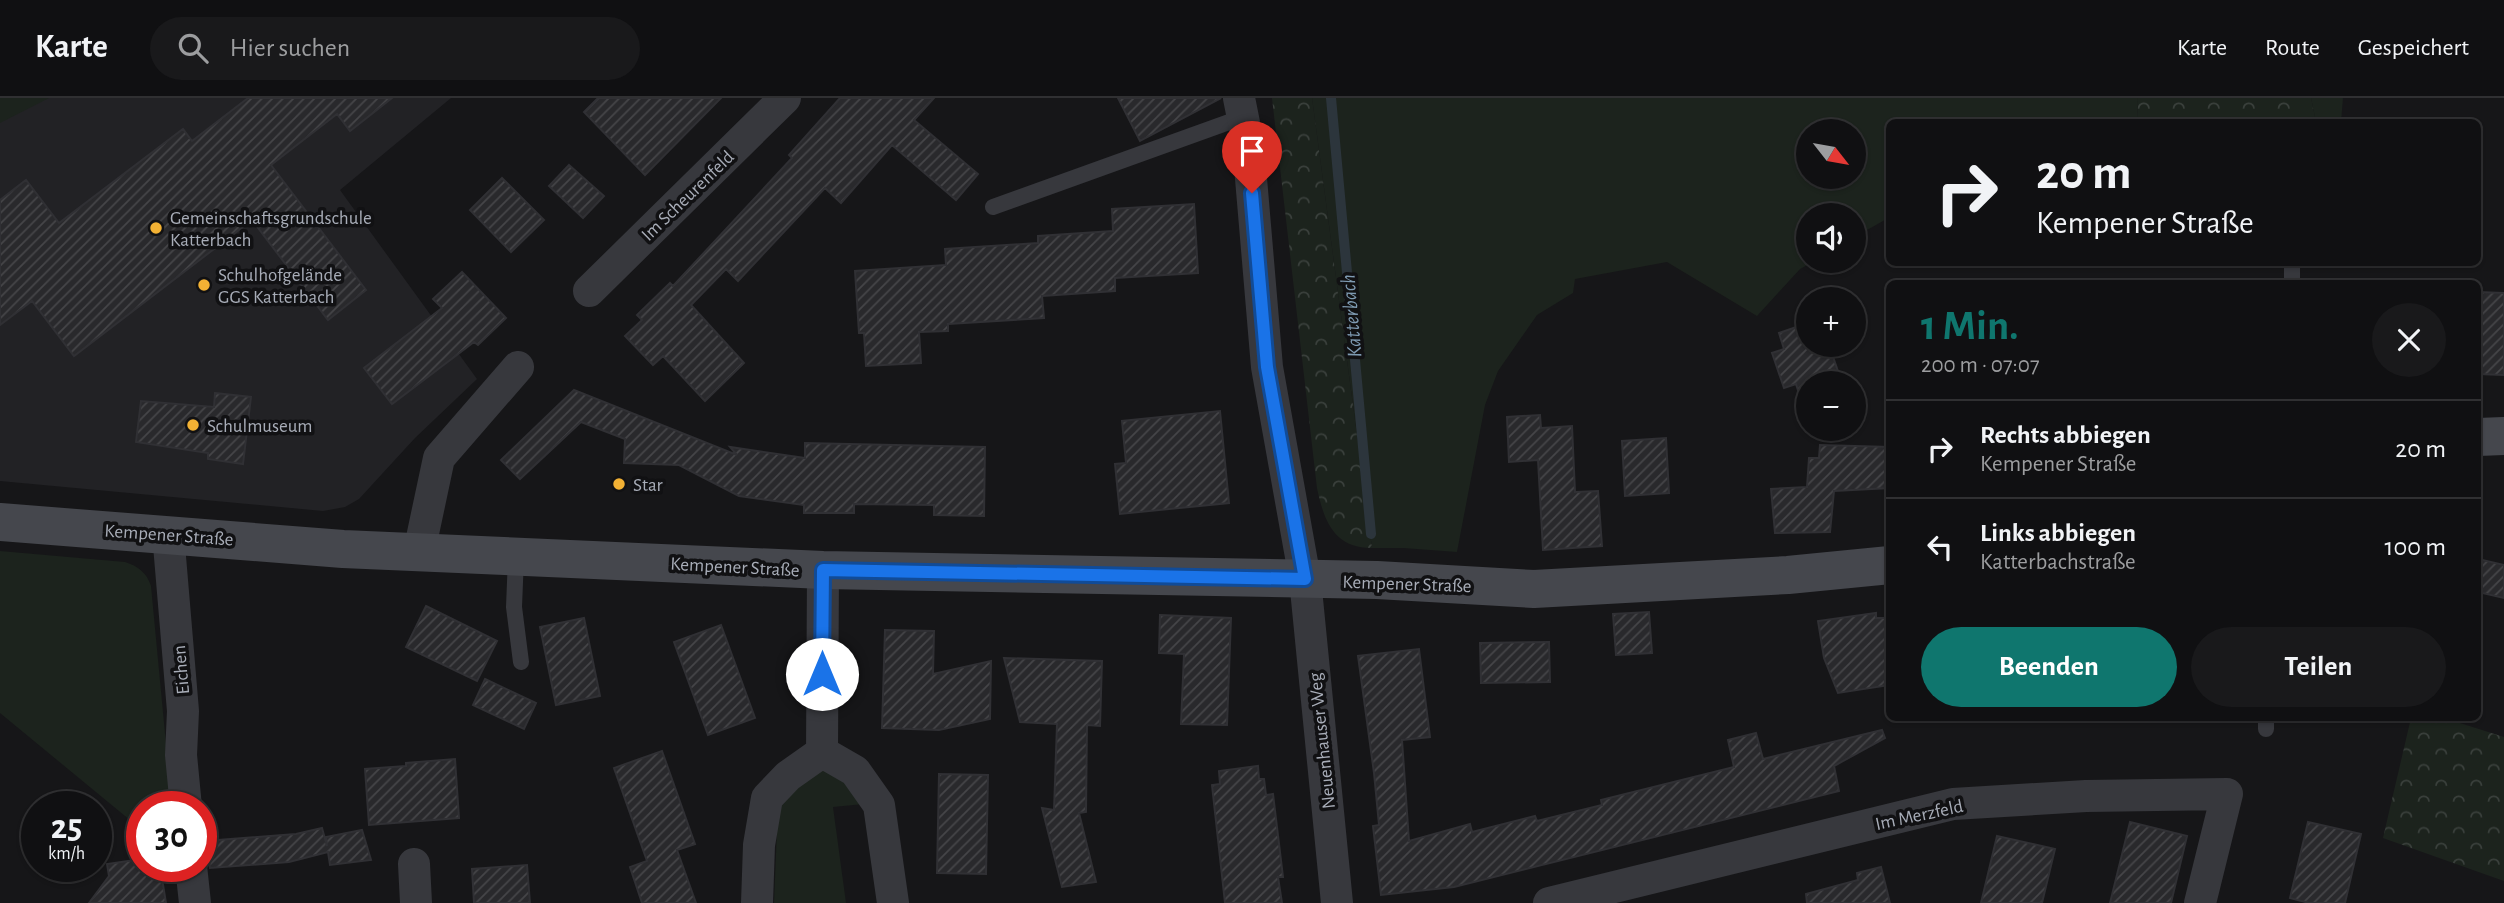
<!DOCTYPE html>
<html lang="de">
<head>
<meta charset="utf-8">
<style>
  body { margin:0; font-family:"Alegreya Sans",sans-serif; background:#19191b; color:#f1f3f6; height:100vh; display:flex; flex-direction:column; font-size:26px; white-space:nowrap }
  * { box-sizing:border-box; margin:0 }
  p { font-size:23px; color:#9c9d9f }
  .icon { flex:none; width:38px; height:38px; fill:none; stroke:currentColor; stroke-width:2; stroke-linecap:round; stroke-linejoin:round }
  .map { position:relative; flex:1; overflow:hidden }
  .side { position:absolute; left:1886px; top:182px; width:595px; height:441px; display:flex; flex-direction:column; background:#101012; border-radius:10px; box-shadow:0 2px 5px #0004,0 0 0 2px #303032 }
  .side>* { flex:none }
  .guide { position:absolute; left:1886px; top:21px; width:595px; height:147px; border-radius:10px; box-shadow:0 2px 5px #0004,0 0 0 2px #303032; background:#101012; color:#f1f3f6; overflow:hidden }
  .needle { width:46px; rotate:121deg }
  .buttons { position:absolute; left:1796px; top:21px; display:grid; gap:14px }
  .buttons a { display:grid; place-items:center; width:70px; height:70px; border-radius:50%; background:#101012; box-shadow:0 2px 5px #0004,0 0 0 2px #303032; font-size:35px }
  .speed { position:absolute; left:21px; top:693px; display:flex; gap:14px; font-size:35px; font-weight:700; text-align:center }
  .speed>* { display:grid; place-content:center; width:91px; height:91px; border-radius:50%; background:#101012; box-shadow:0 2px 5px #0004,0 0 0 2px #303032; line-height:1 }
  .speed small { font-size:18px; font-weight:400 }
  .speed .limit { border:10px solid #d22; background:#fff; color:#111 }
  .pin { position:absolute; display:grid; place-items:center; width:60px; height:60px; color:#fff; margin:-72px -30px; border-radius:50% 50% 50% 0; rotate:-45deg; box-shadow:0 0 7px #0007 }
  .pin .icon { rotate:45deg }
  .me { position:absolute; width:77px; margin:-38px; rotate:0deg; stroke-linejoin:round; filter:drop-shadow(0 0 5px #0008) }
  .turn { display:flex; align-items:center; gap:24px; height:147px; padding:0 35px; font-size:32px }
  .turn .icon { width:91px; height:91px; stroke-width:2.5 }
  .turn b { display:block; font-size:49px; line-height:60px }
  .round { display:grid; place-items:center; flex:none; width:74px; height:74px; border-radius:37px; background:#19191b }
  .overview { display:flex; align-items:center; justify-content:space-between; height:119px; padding:0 35px }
  h1 { font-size:42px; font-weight:700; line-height:52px; color:#0f766e }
  .primary-button { display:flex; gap:14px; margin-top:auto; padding:14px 35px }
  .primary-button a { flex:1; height:80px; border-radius:42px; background:#0f766e; color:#fff; font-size:28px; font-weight:700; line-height:80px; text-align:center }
  .primary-button a+a { background:#19191b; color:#f1f3f6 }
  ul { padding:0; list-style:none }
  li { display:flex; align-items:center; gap:21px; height:98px; padding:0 35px; border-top:2px solid #303032 }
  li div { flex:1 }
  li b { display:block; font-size:26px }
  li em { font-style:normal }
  header { display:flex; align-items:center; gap:42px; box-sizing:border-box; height:98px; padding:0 35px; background:#101012; border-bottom:2px solid #303032 }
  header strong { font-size:33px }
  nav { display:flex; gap:38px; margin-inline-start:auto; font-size:24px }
  .search { width:490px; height:63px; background:#19191b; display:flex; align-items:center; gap:18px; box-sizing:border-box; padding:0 24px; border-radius:38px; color:#9c9d9f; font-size:26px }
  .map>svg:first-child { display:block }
  .built { fill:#222225 }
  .grass { fill:#1c231d; fill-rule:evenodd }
  .forest { fill:url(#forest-crowns) }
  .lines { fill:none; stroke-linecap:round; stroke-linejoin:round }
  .stream { stroke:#2c353c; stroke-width:10 }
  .building { fill:url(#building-hatch); stroke:#303034; stroke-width:2 }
  .lane { stroke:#37383d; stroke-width:16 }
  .street { stroke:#37383d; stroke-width:32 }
  .secondary { stroke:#45474d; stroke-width:38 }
  .route-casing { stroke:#114b97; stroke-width:18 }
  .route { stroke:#1a73e8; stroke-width:12 }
  .poi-dot { fill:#f2b134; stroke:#111113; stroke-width:2.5 }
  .labels { text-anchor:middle; stroke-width:7; stroke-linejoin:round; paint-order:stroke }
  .street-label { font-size:19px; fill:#a8adb8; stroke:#111113 }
  .poi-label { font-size:19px; fill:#a8adb8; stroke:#111113; text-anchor:start }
  .water-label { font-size:21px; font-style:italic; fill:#7f9bb3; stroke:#111113 }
</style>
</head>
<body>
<header>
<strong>Karte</strong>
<div class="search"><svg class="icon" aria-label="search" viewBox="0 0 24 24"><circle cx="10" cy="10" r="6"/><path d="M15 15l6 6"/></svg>Hier suchen</div>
<nav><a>Karte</a><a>Route</a><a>Gespeichert</a></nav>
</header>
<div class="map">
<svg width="2504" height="805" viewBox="0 0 2504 805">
  <defs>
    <pattern id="forest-crowns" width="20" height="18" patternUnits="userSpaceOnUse" patternTransform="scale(1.75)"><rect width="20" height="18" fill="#1c231d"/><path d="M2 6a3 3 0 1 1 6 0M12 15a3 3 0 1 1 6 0" fill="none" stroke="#3a403c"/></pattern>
    <pattern id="building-hatch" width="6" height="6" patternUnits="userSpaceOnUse" patternTransform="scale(1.75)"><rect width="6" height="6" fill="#29292c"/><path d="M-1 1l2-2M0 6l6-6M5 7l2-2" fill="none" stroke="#454548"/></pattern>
  </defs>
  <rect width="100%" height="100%" fill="#161618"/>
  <!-- built -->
  <path class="built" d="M 0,0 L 451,0 L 340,92 L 477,281 L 415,340 L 359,401 L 345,409 L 323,413 L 0,383 Z"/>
  <!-- grass -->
  <path class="grass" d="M 0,0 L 49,0 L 0,25 Z
    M 1312,0 L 2138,0 L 2137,24 L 1890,24 L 1890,119 L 1853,140 L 1853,117 L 1808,117 L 1808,163 L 1815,163 L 1800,171 L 1757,218 L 1667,164 L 1575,181 L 1573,195 L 1537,217 L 1498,273 L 1485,307 L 1457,454 L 1403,450 L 1372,450 ZM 1808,33 L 1853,33 L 1853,79 L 1808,79 Z
    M 2311,0 L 2343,0 L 2341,24 L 2316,24 Z
    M 0,453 L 125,464 C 138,468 147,475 151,488 L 172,709 L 142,709 L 142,732 L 0,615 Z
    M 815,671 L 835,674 L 864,706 L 833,709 L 846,805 L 774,805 L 778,706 Z"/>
  <!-- forest -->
  <path class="forest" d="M 1272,0 L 1312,0 L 1372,450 C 1334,450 1324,423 1317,390 Z
    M 2138,0 L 2311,0 L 2316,24 L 2137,24 Z
    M 2411,620 L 2444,620 L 2504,639 L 2504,783 L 2383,740 Z"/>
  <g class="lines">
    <!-- stream -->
    <path class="stream" d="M 1331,0 L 1371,436"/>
  </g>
  <!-- building -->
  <path class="building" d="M 248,0 L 392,0 L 350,33 L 337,16 L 271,67 L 366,192 L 328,222 L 252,122 L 74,258 L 32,203 L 0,227 L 0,102 L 26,82 L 59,125 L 183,31 L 192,43 Z
    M 598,0 L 721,0 L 645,77 L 584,14 Z
    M 840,0 L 934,0 L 914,22 L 978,76 L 956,102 L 892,47 L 841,105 L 825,90 L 738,183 L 726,171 L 691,207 L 744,265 L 705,303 L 663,258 L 653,267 L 625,238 L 642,222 L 637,217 L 670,185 L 673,188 L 792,60 L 789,57 Z
    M 1118,0 L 1221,0 L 1140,43 Z
    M 569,67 L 604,98 L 583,120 L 549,88 Z
    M 502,80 L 544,122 L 511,154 L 470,112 Z
    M 1194,106 L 1198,175 L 1115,180 L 1115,193 L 1042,198 L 1044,220 L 948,226 L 948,233 L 919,234 L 921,265 L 866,268 L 864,235 L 859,235 L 855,173 L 946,167 L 945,151 L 1038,145 L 1038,138 L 1113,133 L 1112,111 Z
    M 462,174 L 506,220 L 478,247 L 474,244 L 392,306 L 364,270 L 442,210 L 433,201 Z
    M 2478,194 L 2504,195 L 2504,277 L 2478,276 Z
    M 1808,225 L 1808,247 L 1829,247 L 1842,285 L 1808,285 L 1808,307 L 1803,308 L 1796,286 L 1784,290 L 1772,255 L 1784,251 L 1779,235 Z
    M 574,292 L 737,357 L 730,349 L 805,360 L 805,345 L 985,349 L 984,418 L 934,417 L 934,407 L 854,406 L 854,415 L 804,415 L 804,407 L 739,398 L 679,367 L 624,365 L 625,341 L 581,324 L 520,381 L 501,362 Z
    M 215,295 L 251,299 L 243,366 L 208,361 L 208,355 L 136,344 L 141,303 L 214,309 Z
    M 1220,313 L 1229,405 L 1120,416 L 1115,366 L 1126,365 L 1122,323 Z
    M 1540,317 L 1541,330 L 1572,328 L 1575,394 L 1598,393 L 1602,448 L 1543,452 L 1538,362 L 1509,364 L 1507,319 Z
    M 1666,340 L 1669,395 L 1625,398 L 1622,343 Z
    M 1820,347 L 1890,349 L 1890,390 L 1834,393 L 1830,434 L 1775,435 L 1771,391 L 1807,389 L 1809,360 L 1819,360 Z
    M 2478,461 L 2504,467 L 2504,500 L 2478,494 Z
    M 426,508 L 497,543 L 477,583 L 406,549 Z
    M 1649,514 L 1652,555 L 1616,557 L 1613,516 Z
    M 1876,515 L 1876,520 L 1890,520 L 1890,587 L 1838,595 L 1824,560 L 1818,523 Z
    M 1160,517 L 1231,520 L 1227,627 L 1181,626 L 1184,556 L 1159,555 Z
    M 584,520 L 600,598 L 556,607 L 540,529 Z
    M 721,527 L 755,620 L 708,637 L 674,544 Z
    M 885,532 L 934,533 L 933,576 L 991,563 L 990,621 L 939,632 L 882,630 Z
    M 1549,544 L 1550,584 L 1481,585 L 1480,545 Z
    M 1419,551 L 1430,639 L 1402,642 L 1409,743 L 1470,726 L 1472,734 L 1535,718 L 1537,723 L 1602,707 L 1601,702 L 1734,669 L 1728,642 L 1756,635 L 1763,661 L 1882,632 L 1885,640 L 1834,668 L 1839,693 L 1454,789 L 1381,797 L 1373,728 L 1379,727 L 1374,675 L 1358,558 Z
    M 1004,560 L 1102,563 L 1100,628 L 1087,627 L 1086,714 L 1079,715 L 1096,784 L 1062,789 L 1042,710 L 1054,712 L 1057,626 L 1020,624 Z
    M 485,581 L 536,605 L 524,631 L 473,607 Z
    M 662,653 L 695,746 L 677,752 L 696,805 L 642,805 L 630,769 L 647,763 L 614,670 Z
    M 455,661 L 459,720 L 369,727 L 365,671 L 406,668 L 406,665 Z
    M 1258,668 L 1259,681 L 1264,681 L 1266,697 L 1273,696 L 1283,779 L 1278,779 L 1282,805 L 1225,805 L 1212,687 L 1220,686 L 1219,673 Z
    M 939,676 L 988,677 L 986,776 L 937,775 Z
    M 2130,724 L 2187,738 L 2171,805 L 2110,805 Z
    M 2308,724 L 2361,736 L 2345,805 L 2309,805 L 2290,800 Z
    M 322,730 L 327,748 L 326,739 L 362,732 L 371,762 L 330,767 L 328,754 L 289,764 L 210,770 L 206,743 L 296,736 Z
    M 1997,738 L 2055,751 L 2042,805 L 1981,805 Z
    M 142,761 L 142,768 L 160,768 L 166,805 L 89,805 L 109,778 L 107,766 Z
    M 527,767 L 530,805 L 474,805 L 472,771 Z
    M 1881,769 L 1890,805 L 1807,805 L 1806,796 L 1858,782 L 1857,775 Z"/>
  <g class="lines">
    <!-- lane -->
    <path class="lane" d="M 993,109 L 1243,19
      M 2292,186 L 2292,164
      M 516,459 L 514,509 L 521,564
      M 2266,631 L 2266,620"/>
    <!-- street -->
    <path class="street" d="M 1239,0 L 1248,45 L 1267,269 L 1305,481 L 1337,805
      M 589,193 L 785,0
      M 168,435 L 183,613 L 181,657 L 186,709
      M 419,454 L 439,360 L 518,269
      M 822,654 L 823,472
      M 822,654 L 855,673 L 879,707 L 893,805
      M 414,766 L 416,805
      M 191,768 L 195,805
      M 757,805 L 759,747 L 767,700 L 788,678 L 822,654
      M 1549,805 L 1953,706 L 2086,698 L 2227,696 L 2200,805"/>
    <!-- secondary -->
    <path class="secondary" d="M 2478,339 L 2504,338
      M 0,424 L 343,451 L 823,472 L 1377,482 L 1534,491 L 1788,477 L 1890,467"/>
  </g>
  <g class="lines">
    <defs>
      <path id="route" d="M 822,576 L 823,472 L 1305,481 L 1267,269 L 1252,95"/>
    </defs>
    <!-- route casing -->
    <use href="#route" class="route-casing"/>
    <!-- route -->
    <use href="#route" class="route"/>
  </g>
  <!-- markers -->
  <g class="poi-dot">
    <circle cx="156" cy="130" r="7"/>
    <circle cx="204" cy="187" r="7"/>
    <circle cx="193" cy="327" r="7"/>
    <circle cx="619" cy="386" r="7"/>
  </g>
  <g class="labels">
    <!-- street labels -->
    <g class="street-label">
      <text transform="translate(687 97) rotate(-44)" y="7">Im Scheurenfeld</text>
      <text transform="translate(169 436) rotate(4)" y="7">Kempener Straße</text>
      <text transform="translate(735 468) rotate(3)" y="7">Kempener Straße</text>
      <text transform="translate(1407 485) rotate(2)" y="7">Kempener Straße</text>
      <text transform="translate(180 572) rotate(-95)" y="7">Eichen</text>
      <text transform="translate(1321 643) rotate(-96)" y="7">Neuenhauser Weg</text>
      <text transform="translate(1919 716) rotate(-12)" y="7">Im Merzfeld</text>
    </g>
    <!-- poi labels -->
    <g class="poi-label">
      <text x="170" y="126">Gemeinschaftsgrundschule<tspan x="170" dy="22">Katterbach</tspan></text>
      <text x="218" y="183">Schulhofgelände<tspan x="218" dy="22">GGS Katterbach</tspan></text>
      <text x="207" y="334">Schulmuseum</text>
      <text x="633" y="393">Star</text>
    </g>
    <!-- water labels -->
    <g class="water-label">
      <text transform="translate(1351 218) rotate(-95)" y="7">Katterbach</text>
    </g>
  </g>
</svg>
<div class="buttons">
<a><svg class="needle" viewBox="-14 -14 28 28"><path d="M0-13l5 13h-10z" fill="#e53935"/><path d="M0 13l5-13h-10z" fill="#9c9d9f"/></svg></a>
<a><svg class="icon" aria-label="sound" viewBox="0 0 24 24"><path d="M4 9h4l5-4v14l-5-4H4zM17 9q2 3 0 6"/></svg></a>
<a>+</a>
<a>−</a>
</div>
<div class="speed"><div>25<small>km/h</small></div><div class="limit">30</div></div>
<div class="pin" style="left:1252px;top:95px;background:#d93025"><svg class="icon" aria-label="arrive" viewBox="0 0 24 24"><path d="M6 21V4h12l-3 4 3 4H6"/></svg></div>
<svg class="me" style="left:822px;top:576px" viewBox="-20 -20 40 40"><circle r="19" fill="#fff"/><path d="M0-13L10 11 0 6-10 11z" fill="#1a73e8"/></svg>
<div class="guide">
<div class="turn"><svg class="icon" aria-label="right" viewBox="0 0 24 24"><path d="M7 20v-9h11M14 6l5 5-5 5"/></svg><div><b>20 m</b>Kempener Straße</div></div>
</div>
<section class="side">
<div class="overview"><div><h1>1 Min.</h1><p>200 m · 07:07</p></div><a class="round"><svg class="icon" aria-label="close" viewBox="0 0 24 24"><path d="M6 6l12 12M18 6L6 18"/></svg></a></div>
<ul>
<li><svg class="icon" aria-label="right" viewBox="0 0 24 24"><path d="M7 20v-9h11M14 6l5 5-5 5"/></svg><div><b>Rechts abbiegen</b><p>Kempener Straße</p></div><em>20 m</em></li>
<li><svg class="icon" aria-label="left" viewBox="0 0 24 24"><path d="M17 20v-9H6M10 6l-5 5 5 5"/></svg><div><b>Links abbiegen</b><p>Katterbachstraße</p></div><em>100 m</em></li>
</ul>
<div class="primary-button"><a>Beenden</a><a>Teilen</a></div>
</section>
</div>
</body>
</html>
